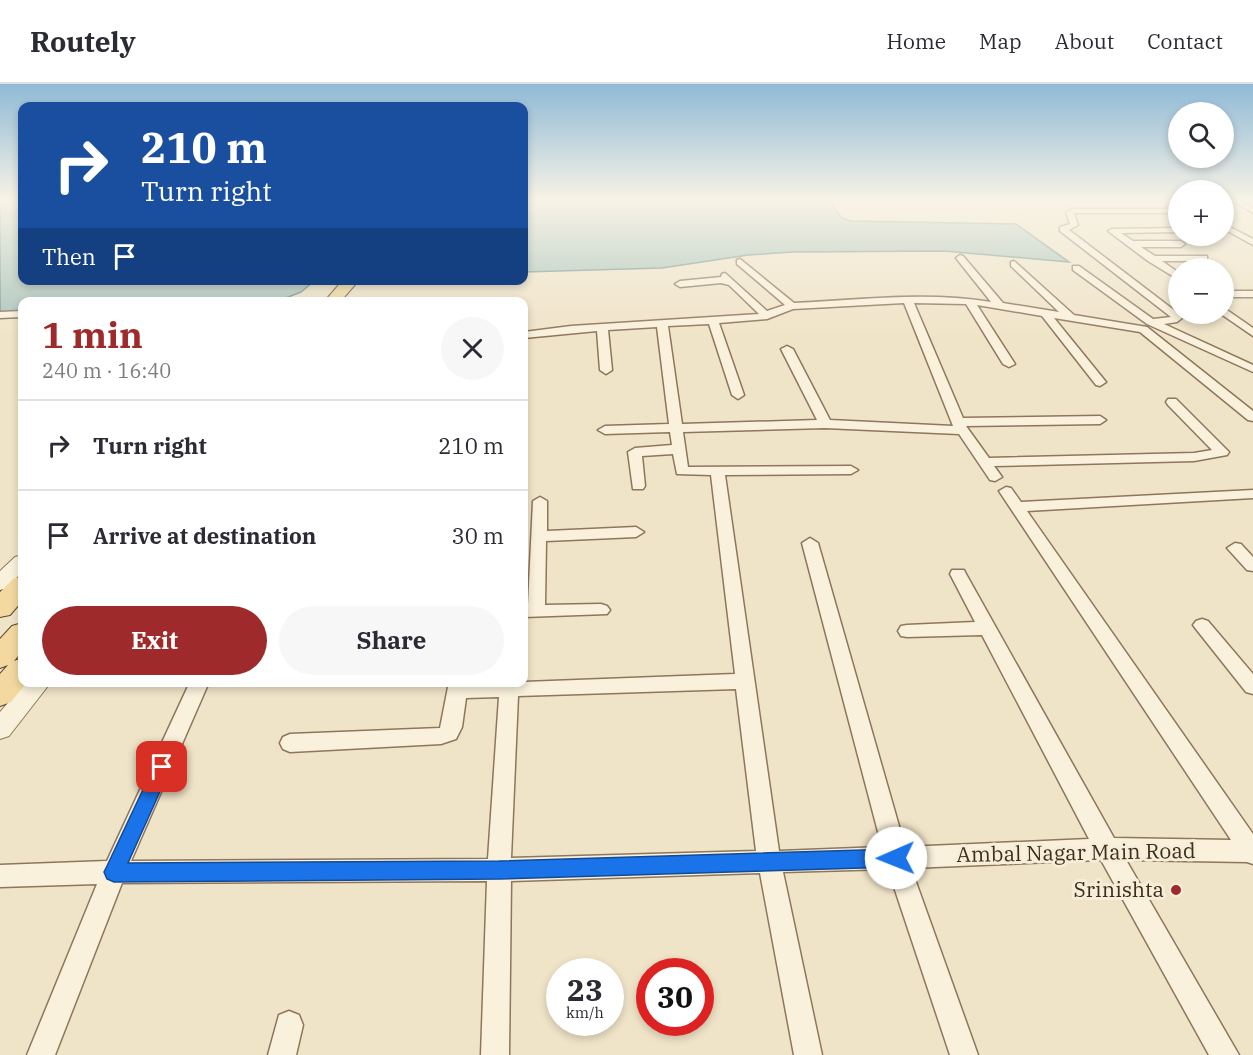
<!DOCTYPE html>
<html lang="en">
<head>
<meta charset="utf-8">
<style>
  body { margin:0; font-family:"IBM Plex Serif",serif; background:#f7f7f7; color:#2b2b33; height:100vh; display:flex; flex-direction:column; font-size:22px; white-space:nowrap }
  * { box-sizing:border-box; margin:0 }
  p { font-size:20px; color:#7c7c81 }
  .icon { flex:none; width:33px; height:33px; fill:none; stroke:currentColor; stroke-width:2; stroke-linecap:round; stroke-linejoin:round }
  .map { position:relative; flex:1; overflow:hidden }
  .details { position:absolute; left:18px; top:213px; width:510px; height:390px; display:flex; flex-direction:column; background:#fff; border-radius:12px; box-shadow:0 3px 9px #0003 }
  .details>* { flex:none }
  .top-card { position:absolute; left:18px; top:18px; width:510px; height:183px; border-radius:12px; box-shadow:0 3px 9px #0003; background:#1a4fa0; color:#fff; overflow:hidden }
  .controls { position:absolute; left:1168px; top:18px; display:grid; gap:12px }
  .controls a { display:grid; place-items:center; width:66px; height:66px; border-radius:50%; background:#fff; box-shadow:0 3px 9px #0003; font-size:30px }
  .speed { position:absolute; left:546px; top:874px; display:flex; gap:12px; font-size:30px; font-weight:700; text-align:center }
  .speed>* { display:grid; place-content:center; width:78px; height:78px; border-radius:50%; background:#fff; box-shadow:0 3px 9px #0003; line-height:1 }
  .speed small { font-size:15px; font-weight:400 }
  .speed .limit { border:9px solid #d22; background:#fff; color:#111 }
  .pin { position:absolute; display:grid; place-items:center; width:51px; height:51px; color:#fff; margin:-26px; border-radius:12px; box-shadow:0 3px 9px #0006 }
  .me { position:absolute; width:66px; margin:-33px; rotate:269deg; stroke-linejoin:round; filter:drop-shadow(0 0 4px #0008) }
  .turn { display:flex; align-items:center; gap:21px; height:126px; padding:0 24px; font-size:27px }
  .turn .icon { width:78px; height:78px; stroke-width:2.5 }
  .turn b { display:block; font-size:42px; line-height:51px }
  .then { display:flex; align-items:center; height:57px; padding:0 24px; background:#0003; gap:12px; font-size:22px }
  .round { display:grid; place-items:center; flex:none; width:63px; height:63px; border-radius:32px; background:#f7f7f7 }
  .overview { display:flex; align-items:center; justify-content:space-between; height:102px; padding:0 24px }
  h1 { font-size:36px; font-weight:700; line-height:45px; color:#9e2a2b }
  .button { display:flex; gap:12px; margin-top:auto; padding:12px 24px }
  .button a { flex:1; height:69px; border-radius:36px; background:#9e2a2b; color:#fff; font-size:24px; font-weight:700; line-height:69px; text-align:center }
  .button a+a { background:#f7f7f7; color:#2b2b33 }
  ul { padding:0; list-style:none }
  li { display:flex; align-items:center; gap:18px; height:90px; padding:0 24px; border-top:2px solid #e1e1e2 }
  li div { flex:1 }
  li b { display:block; font-size:22px }
  li em { font-style:normal }
  header { display:flex; align-items:center; gap:36px; box-sizing:border-box; height:84px; padding:0 30px; background:#fff; border-bottom:2px solid #e1e1e2 }
  header strong { font-size:28px }
  nav { display:flex; gap:33px; margin-inline-start:auto; font-size:21px }
  .map>svg:first-child { display:block }
  .water { fill:#a9c4bc; stroke:#6f938a; stroke-width:1.5 }
  .lines { fill:none; stroke-linecap:round; stroke-linejoin:round }
  .minor-casing { stroke:#8d765c; stroke-width:3 }
  .tertiary-casing { stroke:#8d765c; stroke-width:2 }
  .primary-casing { stroke:#5b4430; stroke-width:2 }
  .minor { fill:#faf1dc; fill-rule:evenodd }
  .tertiary { fill:#faf1dc; fill-rule:evenodd }
  .primary { fill:#f3d9a0; fill-rule:evenodd }
  .route { fill:#1a73e8; stroke:#114b97; stroke-width:1.5 }
  .poi-dot { fill:#9e2a2b; stroke:#f7eed8; stroke-width:2 }
  .labels { text-anchor:middle; stroke-width:6; stroke-linejoin:round; paint-order:stroke }
  .near-street-label { font-size:21px; fill:#3d2e20; stroke:#f7eed8 }
  .near-poi-label { font-size:21px; fill:#3d2e20; stroke:#f7eed8; text-anchor:end }
</style>
</head>
<body>
<header>
<strong>Routely</strong>
<nav><a>Home</a><a>Map</a><a>About</a><a>Contact</a></nav>
</header>
<div class="map">
<svg width="1253" height="971" viewBox="0 0 1253 971">
  <rect width="100%" height="100%" fill="#f0e4c8"/>
  <!-- water -->
  <path class="water" d="M 0,117 L 22,117 L 22,196 L 314,197 L 301,208 L 278,217 L 190,215 L 156,218 L 22,218 L 22,227 L 0,228 Z
    M 829,117 L 842,134 L 851,137 L 1016,140 L 1069,178 L 944,167 L 793,168 L 748,171 L 662,184 L 524,188 L 524,117 Z"/>
  <g class="lines">
    <defs>
      <path id="minor" d="M 1234,117 L 1243,117 L 1253,124 L 1253,129 Z
        M 1072,125 L 1179,125 L 1179,129 L 1074,129 L 1078,141 L 1069,146 L 1183,233 L 1177,238 L 1164,240 L 1253,281 L 1253,288 L 1147,240 L 1073,186 L 1073,182 L 1079,182 L 1153,235 L 1171,233 L 1060,147 L 1060,143 L 1070,140 L 1066,128 Z
        M 1224,140 L 1253,155 L 1253,161 L 1224,145 Z
        M 1179,144 L 1179,148 L 1121,149 L 1133,157 L 1181,157 L 1185,160 L 1181,163 L 1141,163 L 1155,172 L 1207,172 L 1207,176 L 1204,177 L 1162,177 L 1179,189 L 1179,196 L 1148,177 L 1108,147 L 1112,145 Z
        M 960,171 L 963,172 L 1003,219 L 1059,228 L 1011,182 L 1011,178 L 1014,177 L 1074,231 L 1147,243 L 1253,327 L 1253,337 L 1248,336 L 1140,248 L 1054,234 L 1106,298 L 1100,302 L 1096,301 L 1042,232 L 977,221 L 1015,280 L 1009,283 L 1003,280 L 966,220 L 914,219 L 963,334 L 1100,332 L 1106,336 L 1100,340 L 966,342 L 989,374 L 1194,369 L 1212,366 L 1168,321 L 1166,318 L 1168,315 L 1176,315 L 1229,368 L 1227,371 L 1194,377 L 994,382 L 1002,393 L 995,397 L 990,396 L 959,350 L 825,344 L 683,348 L 688,383 L 851,382 L 858,386 L 851,390 L 725,391 L 779,767 L 882,763 L 802,459 L 810,454 L 818,459 L 905,763 L 1089,755 L 982,551 L 907,553 L 901,552 L 898,547 L 901,542 L 907,541 L 975,538 L 950,490 L 952,486 L 964,486 L 966,490 L 1114,754 L 1231,756 L 999,407 L 1006,403 L 1011,404 L 1021,418 L 1253,406 L 1253,414 L 1027,427 L 1253,750 L 1253,780 L 1247,778 L 1126,776 L 1239,971 L 1209,971 L 1101,776 L 911,784 L 978,971 L 950,971 L 888,785 L 783,788 L 822,971 L 794,971 L 760,789 L 511,797 L 509,971 L 481,971 L 487,797 L 122,799 L 55,971 L 27,971 L 97,800 L 0,803 L 0,781 L 107,777 L 190,598 L 209,598 L 131,777 L 488,775 L 499,613 L 466,614 L 462,643 L 456,655 L 441,660 L 290,668 L 283,665 L 280,659 L 283,653 L 290,650 L 440,644 L 449,598 L 524,598 L 735,590 L 711,391 L 677,390 L 673,370 L 642,372 L 645,402 L 643,405 L 633,405 L 628,368 L 635,364 L 672,361 L 670,348 L 605,350 L 598,346 L 605,342 L 669,340 L 657,243 L 608,246 L 612,286 L 606,290 L 600,286 L 597,247 L 524,254 L 524,248 L 571,242 L 759,230 L 729,201 L 721,199 L 680,203 L 675,200 L 680,197 L 721,193 L 722,190 L 725,189 L 767,227 L 785,221 L 737,180 L 737,176 L 740,175 L 794,219 C 859,216 927,207 991,218 L 956,174 ZM 904,219 L 953,342 L 830,336 L 793,265 L 787,262 L 781,265 L 817,336 L 682,340 L 668,242 L 709,240 L 732,311 L 738,315 L 744,311 L 719,239 L 767,235 L 793,225 ZM 736,605 L 756,767 L 511,774 L 518,612 Z
        M 1224,207 L 1253,207 L 1253,213 L 1224,213 Z
        M 1224,224 L 1253,244 L 1253,252 L 1221,230 L 1224,230 Z
        M 22,227 L 22,233 L 0,234 L 0,228 Z
        M 540,413 L 547,417 L 547,447 L 636,443 L 644,448 L 636,453 L 546,457 L 545,521 L 601,520 L 607,522 L 610,526 L 607,530 L 524,533 L 524,521 L 528,521 L 533,417 Z
        M 1235,459 L 1241,460 L 1253,473 L 1253,487 L 1247,486 L 1227,464 Z
        M 1202,535 L 1208,537 L 1253,590 L 1253,610 L 1246,608 L 1196,545 L 1193,541 L 1196,537 Z
        M 289,927 L 299,931 L 303,941 L 296,971 L 268,971 L 279,931 Z"/>
      <path id="tertiary" d="M 22,471 L 22,488 L 7,504 L 0,506 L 0,487 L 15,473 Z
        M 26,598 L 51,598 L 9,652 L 0,655 L 0,628 Z"/>
      <path id="primary" d="M 343,196 L 359,196 L 340,218 L 324,218 Z
        M 22,492 L 22,517 L 10,531 L 0,533 L 0,508 L 13,495 Z
        M 22,539 L 22,567 L 14,577 L 22,574 L 22,598 L 27,598 L 11,618 L 0,622 L 0,590 L 8,581 L 0,584 L 0,555 L 12,542 Z"/>
    </defs>
    <!-- minor casing -->
    <use href="#minor" class="minor-casing"/>
    <!-- tertiary casing -->
    <use href="#tertiary" class="tertiary-casing"/>
    <!-- primary casing -->
    <use href="#primary" class="primary-casing"/>
    <!-- minor -->
    <use href="#minor" class="minor"/>
    <!-- tertiary -->
    <use href="#tertiary" class="tertiary"/>
    <!-- primary -->
    <use href="#primary" class="primary"/>
  </g>
  <!-- sky -->
  <linearGradient id="sky" x2="0" y2="1"><stop stop-color="#8fbad6"/><stop offset="0.46" stop-color="#f8f3e6"/><stop offset="1" stop-color="#f8f3e6" stop-opacity="0"/></linearGradient>
  <rect width="1253" height="253" fill="url(#sky)"/>
  <!-- route -->
  <path class="route" d="M 162,676 L 168,678 L 171,683 L 128,779 L 499,777 L 896,765 L 903,768 L 906,774 L 903,781 L 896,783 L 499,795 L 114,798 L 107,795 L 104,788 L 107,782 L 156,678 Z"/>
  <!-- markers -->
  <circle class="poi-dot" cx="1176" cy="806" r="6"/>
  <g class="labels">
    <!-- near-street labels -->
    <g class="near-street-label">
      <text transform="translate(1076 769) rotate(-1)" y="7">Ambal Nagar Main Road</text>
    </g>
    <!-- near-poi labels -->
    <g class="near-poi-label">
      <text x="1164" y="813">Srinishta</text>
    </g>
  </g>
</svg>
<div class="controls">
<a><svg class="icon" aria-label="search" viewBox="0 0 24 24"><circle cx="10" cy="10" r="6"/><path d="M15 15l6 6"/></svg></a>
<a>+</a>
<a>−</a>
</div>
<div class="speed"><div>23<small>km/h</small></div><div class="limit">30</div></div>
<div class="pin" style="left:162px;top:683px;background:#d93025"><svg class="icon" aria-label="arrive" viewBox="0 0 24 24"><path d="M6 21V4h12l-3 4 3 4H6"/></svg></div>
<svg class="me" style="left:896px;top:774px" viewBox="-20 -20 40 40"><circle r="19" fill="#fff"/><path d="M0-13L10 11 0 6-10 11z" fill="#1a73e8"/></svg>
<div class="top-card">
<div class="turn"><svg class="icon" aria-label="right" viewBox="0 0 24 24"><path d="M7 20v-9h11M14 6l5 5-5 5"/></svg><div><b>210 m</b>Turn right</div></div>
<div class="then">Then<svg class="icon" aria-label="arrive" viewBox="0 0 24 24"><path d="M6 21V4h12l-3 4 3 4H6"/></svg></div>
</div>
<section class="details">
<div class="overview"><div><h1>1 min</h1><p>240 m · 16:40</p></div><a class="round"><svg class="icon" aria-label="close" viewBox="0 0 24 24"><path d="M6 6l12 12M18 6L6 18"/></svg></a></div>
<ul>
<li><svg class="icon" aria-label="right" viewBox="0 0 24 24"><path d="M7 20v-9h11M14 6l5 5-5 5"/></svg><div><b>Turn right</b></div><em>210 m</em></li>
<li><svg class="icon" aria-label="arrive" viewBox="0 0 24 24"><path d="M6 21V4h12l-3 4 3 4H6"/></svg><div><b>Arrive at destination</b></div><em>30 m</em></li>
</ul>
<div class="button"><a>Exit</a><a>Share</a></div>
</section>
</div>
</body>
</html>
